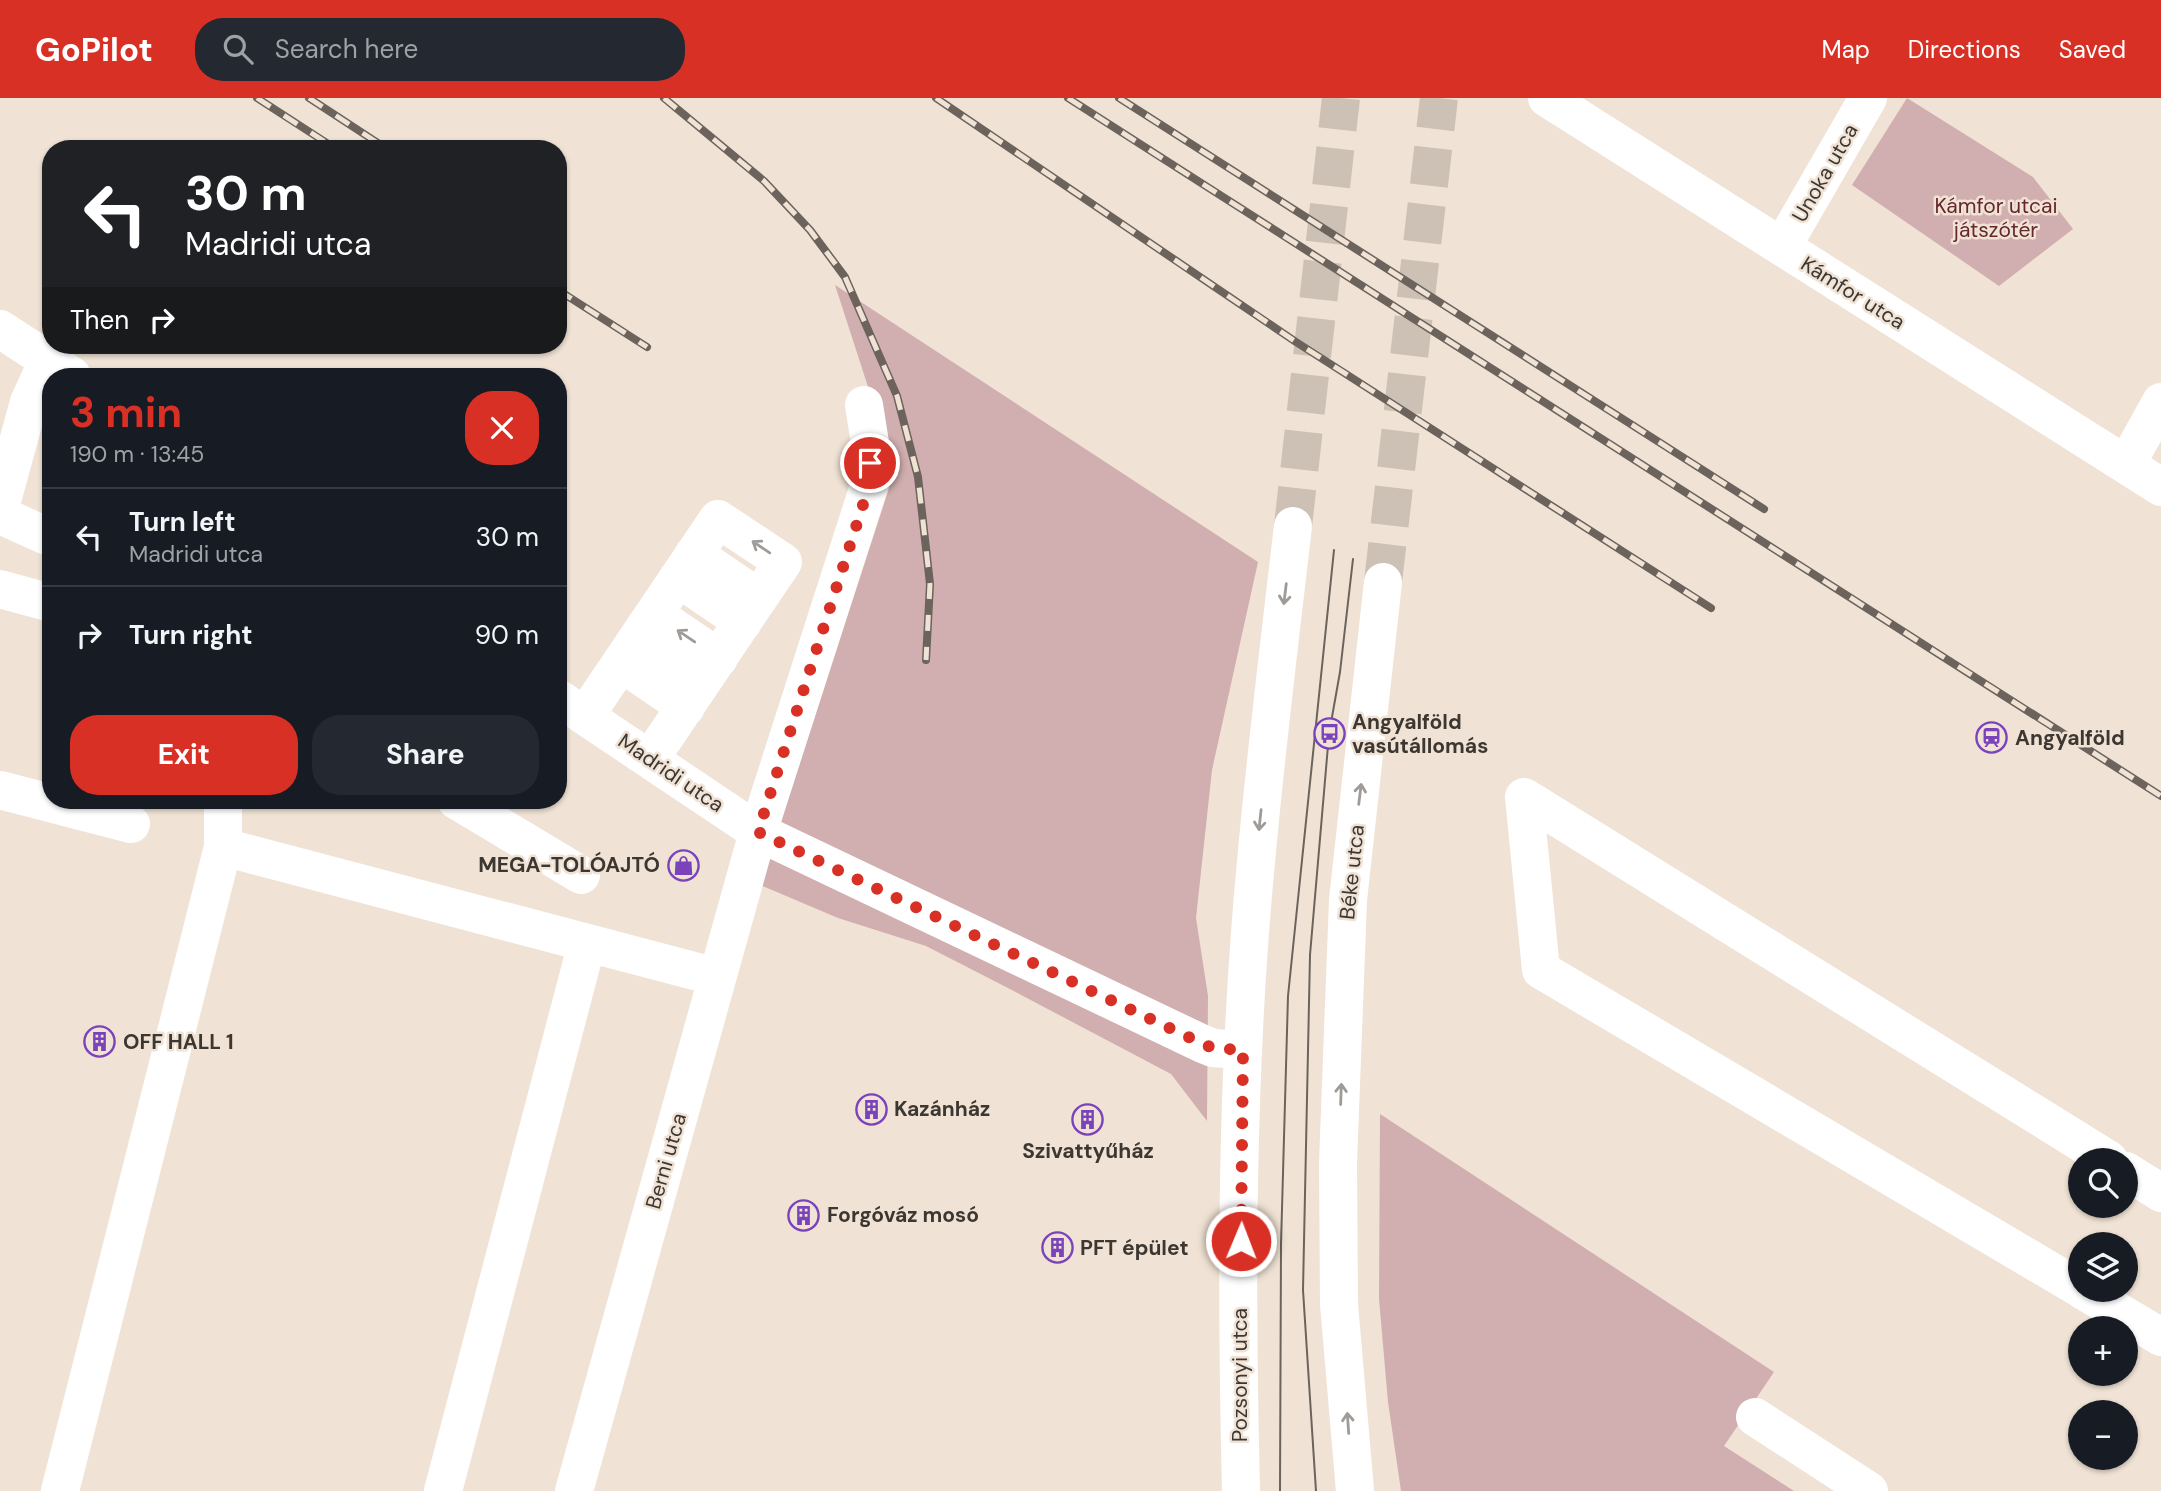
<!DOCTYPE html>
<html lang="en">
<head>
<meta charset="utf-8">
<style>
  body { margin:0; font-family:"DM Sans",sans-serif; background:#242831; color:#f1f3f6; height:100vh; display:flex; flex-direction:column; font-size:26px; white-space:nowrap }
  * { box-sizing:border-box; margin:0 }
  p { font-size:23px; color:#9ea1a6 }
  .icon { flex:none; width:38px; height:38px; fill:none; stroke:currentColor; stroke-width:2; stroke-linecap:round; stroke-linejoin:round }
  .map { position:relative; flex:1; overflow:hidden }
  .drawer { position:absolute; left:42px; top:270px; width:525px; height:441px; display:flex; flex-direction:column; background:#171b24; border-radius:28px; box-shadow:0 2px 5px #0004 }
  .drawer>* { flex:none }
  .hud { position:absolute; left:42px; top:42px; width:525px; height:214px; border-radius:28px; box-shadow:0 2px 5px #0004; background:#202124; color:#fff; overflow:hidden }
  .controls { position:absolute; left:2068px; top:1050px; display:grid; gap:14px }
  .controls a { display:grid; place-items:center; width:70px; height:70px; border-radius:50%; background:#171b24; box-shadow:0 2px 5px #0004; font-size:35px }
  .pin { position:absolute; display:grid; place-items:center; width:60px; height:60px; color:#fff; margin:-30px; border:4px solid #fff; border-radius:50%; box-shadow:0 2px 7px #0007 }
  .me { position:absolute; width:77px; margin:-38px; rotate:1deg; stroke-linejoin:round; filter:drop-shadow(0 0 5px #0008) }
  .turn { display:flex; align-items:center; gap:24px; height:147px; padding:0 28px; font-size:32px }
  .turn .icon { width:91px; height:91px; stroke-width:2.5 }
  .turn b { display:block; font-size:49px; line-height:60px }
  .then { display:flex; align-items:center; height:66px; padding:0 28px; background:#0003; gap:14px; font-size:26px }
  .round { display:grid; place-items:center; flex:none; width:74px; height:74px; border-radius:28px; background:#242831 }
  .headline { display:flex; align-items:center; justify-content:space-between; height:119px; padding:0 28px }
  h1 { font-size:42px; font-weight:700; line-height:52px; color:#d93025 }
  .action { display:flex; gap:14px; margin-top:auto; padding:14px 28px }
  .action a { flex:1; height:80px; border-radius:28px; background:#d93025; color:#fff; font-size:28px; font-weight:700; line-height:80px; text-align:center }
  .action a+a { background:#242831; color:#f1f3f6 }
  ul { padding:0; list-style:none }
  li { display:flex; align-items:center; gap:21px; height:98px; padding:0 28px; border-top:2px solid #363941 }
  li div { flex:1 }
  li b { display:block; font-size:26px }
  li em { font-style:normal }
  header { display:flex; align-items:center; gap:42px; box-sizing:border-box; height:98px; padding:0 35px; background:#d93025; color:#fff }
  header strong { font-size:33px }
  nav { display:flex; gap:38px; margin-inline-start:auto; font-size:24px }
  .search { width:490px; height:63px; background:#242831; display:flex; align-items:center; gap:18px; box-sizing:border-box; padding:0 24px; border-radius:28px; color:#9ea1a6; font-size:26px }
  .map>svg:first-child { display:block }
  .green { fill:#d1aeaf }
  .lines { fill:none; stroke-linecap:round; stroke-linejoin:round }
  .major-tunnel { stroke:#ccc1b4; stroke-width:38; stroke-dasharray:38 19; stroke-linecap:butt }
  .minor { stroke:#fff; stroke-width:38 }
  .major { stroke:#fff; stroke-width:38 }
  .tram { stroke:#6b635c; stroke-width:2 }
  .rail-casing { stroke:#6b635c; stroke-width:8 }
  .rail { stroke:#f0e3d5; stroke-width:5; stroke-dasharray:16; stroke-linecap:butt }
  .oneway { stroke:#9e9b98 }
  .route { stroke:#d93025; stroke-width:12; stroke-dasharray:0 21.6 }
  .labels { text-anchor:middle; stroke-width:5; stroke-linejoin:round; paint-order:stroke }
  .street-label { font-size:21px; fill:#3d3732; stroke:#f0e3d5 }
  .park-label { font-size:21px; fill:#65272d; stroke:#f0e3d5 }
  .poi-label { font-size:21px; font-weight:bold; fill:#3d3732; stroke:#f0e3d5; text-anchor:start }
</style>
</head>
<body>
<header>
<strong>GoPilot</strong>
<div class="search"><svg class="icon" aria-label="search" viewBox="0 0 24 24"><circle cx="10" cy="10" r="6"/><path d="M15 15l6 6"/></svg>Search here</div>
<nav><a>Map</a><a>Directions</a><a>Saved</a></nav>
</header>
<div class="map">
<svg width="2161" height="1393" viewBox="0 0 2161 1393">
  <rect width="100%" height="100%" fill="#f0e3d5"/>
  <!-- green -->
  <path class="green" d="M 1907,0 L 2033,79 L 2073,131 L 1999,188 L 1852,87 Z
    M 835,187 L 1258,464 L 1212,672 L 1196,820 L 1208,898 L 1207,1023 L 1171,976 L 1006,889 L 926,848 L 838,820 L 760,787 L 895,372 Z
    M 1380,1016 L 1774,1274 L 1724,1348 L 1794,1393 L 1401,1393 L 1388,1304 L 1379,1201 Z"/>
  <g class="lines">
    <!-- major-tunnel -->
    <path class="major-tunnel" d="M 1293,428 L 1341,0
      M 1383,484 L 1439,0"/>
    <!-- minor -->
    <path class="minor" d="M 1547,0 L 2161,389
      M 1782,149 L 1868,0
      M 0,231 L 72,278
      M 2126,367 L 2161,304
      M 0,410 L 29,304 L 48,262
      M 0,417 L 51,440
      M 694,456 L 759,500
      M 678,480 L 743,524
      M 0,491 L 51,505
      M 654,516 L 719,560
      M 636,542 L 701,585
      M 621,565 L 686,609
      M 558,600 L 758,734 L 1203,946 L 1213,950 L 1243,952
      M 585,618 L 718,421 L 783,464 L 650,661
      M 0,692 L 131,726
      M 456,702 L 581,777
      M 223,749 L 717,879
      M 2126,1073 L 2161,1095
      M 2081,1191 L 1541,872 L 1524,699 L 2109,1062
      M 2082,1192 L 2161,1239
      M 1755,1319 L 1869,1393
      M 60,1393 L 223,749 L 223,702
      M 443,1393 L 587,845
      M 574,1393 L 758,734 L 870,385 L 870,345 L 864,307"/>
    <!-- major -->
    <path class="major" d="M 1241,1393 C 1236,1184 1236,972 1256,764 C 1266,652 1280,540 1293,428
      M 1355,1393 L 1339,1206 L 1338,1065 L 1348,802 L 1383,484"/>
    <!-- tram -->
    <path class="tram" d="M 1280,1393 L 1281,1146 L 1288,898 L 1334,452
      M 1316,1393 L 1303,1192 L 1310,857 L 1329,636 L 1340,574 L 1353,461"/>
    <defs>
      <path id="rail" d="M 257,0 L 336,51
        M 309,0 L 387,51
        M 664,0 L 764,83 L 810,132 L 845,179 L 897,298 L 918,379 L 930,486 L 926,562
        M 936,0 L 1296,244 L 1711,510
        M 1068,0 L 2161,698
        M 1119,0 L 1764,411
        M 558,192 L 647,249"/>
    </defs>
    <!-- rail casing -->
    <use href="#rail" class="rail-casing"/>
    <!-- rail -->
    <use href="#rail" class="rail"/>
  </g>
  <!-- one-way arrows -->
  <defs><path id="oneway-shaft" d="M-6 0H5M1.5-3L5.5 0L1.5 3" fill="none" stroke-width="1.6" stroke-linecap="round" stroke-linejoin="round" transform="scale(1.75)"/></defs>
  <g class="oneway">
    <use href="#oneway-shaft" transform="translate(761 449) rotate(-146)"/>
    <use href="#oneway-shaft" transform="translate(1285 496) rotate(97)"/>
    <use href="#oneway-shaft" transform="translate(686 538) rotate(-146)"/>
    <use href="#oneway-shaft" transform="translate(1360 696) rotate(-83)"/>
    <use href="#oneway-shaft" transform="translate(1260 722) rotate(96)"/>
    <use href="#oneway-shaft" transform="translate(1341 996) rotate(-88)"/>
    <use href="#oneway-shaft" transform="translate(1348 1325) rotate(-94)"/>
  </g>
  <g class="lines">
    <!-- route -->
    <path class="route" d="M 870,365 L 870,385 L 758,734 L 1203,946 L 1213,950 L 1243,952 L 1241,1143"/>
  </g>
  <!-- icons -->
  <defs>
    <symbol id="bus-ring" viewBox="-11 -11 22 22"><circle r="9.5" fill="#f0e3d5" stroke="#7a43b9" stroke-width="1.5"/><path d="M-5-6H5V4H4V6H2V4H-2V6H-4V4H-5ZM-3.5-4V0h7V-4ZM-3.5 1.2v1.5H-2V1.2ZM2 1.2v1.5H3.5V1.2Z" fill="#7a43b9"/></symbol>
    <symbol id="station-ring" viewBox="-11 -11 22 22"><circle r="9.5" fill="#f0e3d5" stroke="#7a43b9" stroke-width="1.5"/><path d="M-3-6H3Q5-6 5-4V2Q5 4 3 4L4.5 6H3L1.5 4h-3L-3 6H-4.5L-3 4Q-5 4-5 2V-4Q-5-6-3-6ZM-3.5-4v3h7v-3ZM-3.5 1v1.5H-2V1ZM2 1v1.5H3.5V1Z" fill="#7a43b9"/></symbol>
    <symbol id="shop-ring" viewBox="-11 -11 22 22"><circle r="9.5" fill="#f0e3d5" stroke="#7a43b9" stroke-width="1.5"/><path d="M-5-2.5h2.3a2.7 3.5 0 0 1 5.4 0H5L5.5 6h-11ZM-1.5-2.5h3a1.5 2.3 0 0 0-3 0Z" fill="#7a43b9"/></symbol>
    <symbol id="building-ring" viewBox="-11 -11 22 22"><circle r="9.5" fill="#f0e3d5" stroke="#7a43b9" stroke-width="1.5"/><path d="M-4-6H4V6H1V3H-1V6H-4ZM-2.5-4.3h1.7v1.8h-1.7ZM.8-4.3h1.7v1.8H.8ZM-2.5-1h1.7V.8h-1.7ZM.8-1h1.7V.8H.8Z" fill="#7a43b9"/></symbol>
  </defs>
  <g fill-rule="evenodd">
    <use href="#bus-ring" x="1312" y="618" width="35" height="35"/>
    <use href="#station-ring" x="1974" y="622" width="35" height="35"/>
    <use href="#shop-ring" x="666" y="750" width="35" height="35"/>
    <use href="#building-ring" x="82" y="926" width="35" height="35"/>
    <use href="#building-ring" x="854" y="994" width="35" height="35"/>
    <use href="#building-ring" x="1070" y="1004" width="35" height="35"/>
    <use href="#building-ring" x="786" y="1100" width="35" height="35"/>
    <use href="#building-ring" x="1040" y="1132" width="35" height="35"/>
  </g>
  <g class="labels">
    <!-- street labels -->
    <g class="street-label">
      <text transform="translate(1825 75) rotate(-60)" y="7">Unoka utca</text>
      <text transform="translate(1853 195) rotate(32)" y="7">Kámfor utca</text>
      <text transform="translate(671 675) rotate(34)" y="7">Madridi utca</text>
      <text transform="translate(1352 774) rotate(-84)" y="7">Béke utca</text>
      <text transform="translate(666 1063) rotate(-74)" y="7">Berni utca</text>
      <text transform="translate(1240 1277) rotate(-90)" y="7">Pozsonyi utca</text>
    </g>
    <!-- park labels -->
    <g class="park-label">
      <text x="1996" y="115">Kámfor utcai<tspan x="1996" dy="24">játszótér</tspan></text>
    </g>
    <!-- poi labels -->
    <g class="poi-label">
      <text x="1352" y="631">Angyalföld<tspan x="1352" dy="24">vasútállomás</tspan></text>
      <text x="2015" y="647">Angyalföld</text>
      <text x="660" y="774" text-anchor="end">MEGA-TOLÓAJTÓ</text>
      <text x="123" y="951">OFF HALL 1</text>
      <text x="894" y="1018">Kazánház</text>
      <text x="1088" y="1060" text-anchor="middle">Szivattyűház</text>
      <text x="827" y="1124">Forgóváz mosó</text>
      <text x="1080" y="1157">PFT épület</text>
    </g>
  </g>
</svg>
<div class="controls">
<a><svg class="icon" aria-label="search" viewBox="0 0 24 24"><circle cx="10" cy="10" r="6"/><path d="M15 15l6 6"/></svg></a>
<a><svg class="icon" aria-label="layers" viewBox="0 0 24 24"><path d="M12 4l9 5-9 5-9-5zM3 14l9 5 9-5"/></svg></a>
<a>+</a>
<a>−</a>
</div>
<div class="pin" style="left:870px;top:365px;background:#d93025"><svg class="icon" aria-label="arrive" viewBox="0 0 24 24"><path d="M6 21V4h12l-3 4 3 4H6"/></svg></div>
<svg class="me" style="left:1241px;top:1143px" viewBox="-20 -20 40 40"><circle r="17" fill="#d93025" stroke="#fff" stroke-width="3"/><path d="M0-11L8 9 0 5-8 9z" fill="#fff"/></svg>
<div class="hud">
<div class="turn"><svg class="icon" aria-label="left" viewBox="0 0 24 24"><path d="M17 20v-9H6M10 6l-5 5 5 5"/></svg><div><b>30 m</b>Madridi utca</div></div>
<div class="then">Then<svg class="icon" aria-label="right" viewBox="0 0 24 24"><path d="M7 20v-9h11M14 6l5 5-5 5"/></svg></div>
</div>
<section class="drawer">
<div class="headline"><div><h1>3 min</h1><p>190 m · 13:45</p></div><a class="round" style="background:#d93025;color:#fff"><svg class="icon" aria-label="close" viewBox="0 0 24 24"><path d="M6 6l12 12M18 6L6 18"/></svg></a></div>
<ul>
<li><svg class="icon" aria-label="left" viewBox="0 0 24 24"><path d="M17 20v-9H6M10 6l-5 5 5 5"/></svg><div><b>Turn left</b><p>Madridi utca</p></div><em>30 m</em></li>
<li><svg class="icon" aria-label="right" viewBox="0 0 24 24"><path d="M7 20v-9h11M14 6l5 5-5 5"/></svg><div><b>Turn right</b></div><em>90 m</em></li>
</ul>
<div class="action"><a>Exit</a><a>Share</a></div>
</section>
</div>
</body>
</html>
